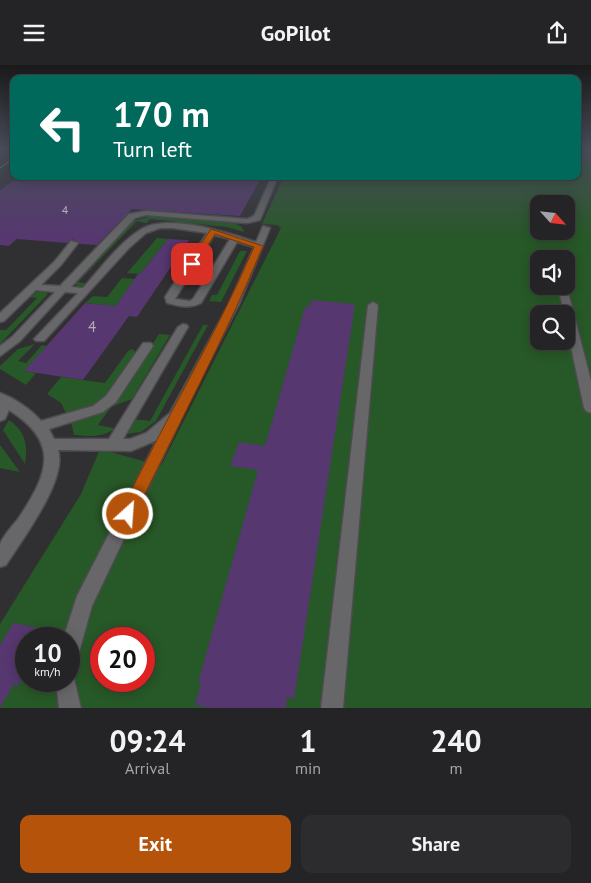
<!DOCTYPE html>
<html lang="en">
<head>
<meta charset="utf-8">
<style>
  body { margin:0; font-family:"PT Sans",sans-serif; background:#2c2b2d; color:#f1f3f6; height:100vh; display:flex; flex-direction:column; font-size:19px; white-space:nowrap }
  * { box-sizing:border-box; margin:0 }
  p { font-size:16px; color:#a3a4a7 }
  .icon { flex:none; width:28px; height:28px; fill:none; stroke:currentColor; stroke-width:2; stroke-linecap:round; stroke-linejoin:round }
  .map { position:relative; height:643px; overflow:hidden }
  .drawer { display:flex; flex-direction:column; background:#242325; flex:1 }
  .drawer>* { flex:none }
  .guide { position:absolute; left:10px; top:10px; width:571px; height:105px; border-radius:10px; box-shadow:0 2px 12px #0003,0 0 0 1px #414042; background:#00695c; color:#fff; overflow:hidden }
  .needle { width:32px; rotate:117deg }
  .fabs { position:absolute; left:530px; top:130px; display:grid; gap:10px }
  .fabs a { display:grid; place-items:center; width:45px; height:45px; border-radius:10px; background:#242325; box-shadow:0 2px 12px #0003,0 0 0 1px #414042; font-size:25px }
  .speed { position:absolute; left:15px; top:562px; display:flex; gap:10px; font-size:25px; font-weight:700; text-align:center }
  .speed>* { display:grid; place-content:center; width:65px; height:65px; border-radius:50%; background:#242325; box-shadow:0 2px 12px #0003,0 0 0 1px #414042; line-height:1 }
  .speed small { font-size:12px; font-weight:400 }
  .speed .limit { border:8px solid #d22; background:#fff; color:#111 }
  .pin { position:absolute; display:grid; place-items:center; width:42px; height:42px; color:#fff; margin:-21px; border-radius:10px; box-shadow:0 2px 8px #0006 }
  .me { position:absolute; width:55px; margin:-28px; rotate:26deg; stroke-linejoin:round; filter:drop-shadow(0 0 4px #0008) }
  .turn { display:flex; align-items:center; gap:18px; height:105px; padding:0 20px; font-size:22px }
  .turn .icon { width:65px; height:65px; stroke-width:2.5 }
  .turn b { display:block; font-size:35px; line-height:42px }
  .eta { display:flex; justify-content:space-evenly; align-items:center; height:85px; text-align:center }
  .eta b { font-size:30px; font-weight:800; line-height:35px }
  .button { display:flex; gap:10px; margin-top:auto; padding:10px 20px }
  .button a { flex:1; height:58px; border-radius:10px; background:#b45309; color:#fff; font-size:20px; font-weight:800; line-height:58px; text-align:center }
  .button a+a { background:#2c2b2d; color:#f1f3f6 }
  header { display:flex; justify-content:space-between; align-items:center; height:65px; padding:0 20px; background:#242325; font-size:22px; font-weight:800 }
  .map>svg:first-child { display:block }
  .green { fill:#275827; fill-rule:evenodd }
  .building { fill:#563770 }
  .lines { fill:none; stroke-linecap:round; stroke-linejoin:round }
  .minor-casing { stroke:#4c4b4d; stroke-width:3 }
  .minor { fill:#676668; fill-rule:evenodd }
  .tram { stroke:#a8a7a9; stroke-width:1 }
  .route { fill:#b45309; stroke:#753606 }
  .labels { text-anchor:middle; stroke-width:4; stroke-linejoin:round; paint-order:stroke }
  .far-number-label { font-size:12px; fill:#b4abbb }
  .number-label { font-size:15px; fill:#b4abbb }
</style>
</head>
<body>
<header><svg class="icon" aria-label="menu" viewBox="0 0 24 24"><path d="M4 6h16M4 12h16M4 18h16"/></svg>GoPilot<svg class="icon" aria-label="share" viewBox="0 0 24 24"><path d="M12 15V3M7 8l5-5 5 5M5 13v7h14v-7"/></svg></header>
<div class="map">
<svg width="591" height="643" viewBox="0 0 591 643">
  <rect width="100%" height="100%" fill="#302f31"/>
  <!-- green -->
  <path class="green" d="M 578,84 L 591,84 L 591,643 L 0,643 L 0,559 L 81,429 L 100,384 L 161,401 L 281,163 L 277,160 L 262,159 L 284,111 L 578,111 ZM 539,139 L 566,139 L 566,166 L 539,166 ZM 539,194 L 566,194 L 566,221 L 539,221 ZM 539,249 L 566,249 L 566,276 L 539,276 ZM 26,574 L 69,574 L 69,616 L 26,616 ZM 101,574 L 144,574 L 144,616 L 101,616 Z
    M 153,151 L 234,158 L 242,162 L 244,167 L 227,162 L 150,154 L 146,158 L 137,156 L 78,217 L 88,219 L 82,222 L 72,219 L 90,203 L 133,156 Z
    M 157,173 L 168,174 L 140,209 L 127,208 Z
    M 240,186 L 247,186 L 221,237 L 209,236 L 212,230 L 217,230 Z
    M 122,213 L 136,214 L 127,225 L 123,242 L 85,238 L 93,231 L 107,232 Z
    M 44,226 L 48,229 L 0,279 L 0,265 L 6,265 L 37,233 L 30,232 L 37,227 Z
    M 203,260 L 208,260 L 156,356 L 141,367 L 126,369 L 133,354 L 150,356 Z
    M 159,269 L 170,270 L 132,334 L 111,342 L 98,360 L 113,363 L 113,365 C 100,373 89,371 74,370 L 71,357 C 116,347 136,305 159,269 Z
    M 35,279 L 18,296 L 26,298 L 42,280 L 47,281 L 25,306 L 36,308 L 26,320 L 0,304 L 0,301 L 18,284 Z
    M 131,284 L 135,286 L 134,291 C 118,317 102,350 66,348 L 61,338 L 47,329 L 61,312 L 105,318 L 128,286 Z
    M 9,355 C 26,367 28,380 25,399 L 3,365 Z
    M 0,380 L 20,407 L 0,403 Z"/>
  <!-- building -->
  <path class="building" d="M 21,111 L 262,111 L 240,151 L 132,144 L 97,180 L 80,179 L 72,174 L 67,178 L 17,174 L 9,181 L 0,180 L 0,125 Z
    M 168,174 L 189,175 L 137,252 L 129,251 L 83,315 L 24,306 L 85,238 L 116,241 L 138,209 L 140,209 Z
    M 311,235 L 354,239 L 354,246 L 294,634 L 287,632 L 286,643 L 210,643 L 195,640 L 201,618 L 198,618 L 258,405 L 230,401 L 239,377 L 265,381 L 305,242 L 309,242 Z
    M 13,558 L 60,567 L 60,574 L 26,574 L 26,605 L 18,621 L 13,620 L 0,643 L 0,580 Z"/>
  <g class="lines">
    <defs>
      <path id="minor" d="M 272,111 L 278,111 L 260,155 L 247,158 L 146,150 L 135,153 L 71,222 L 83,223 C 101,203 118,179 140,165 C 167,147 228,168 256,177 L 263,161 L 270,163 L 239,239 L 178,356 L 179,358 L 92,541 L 76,598 L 69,601 L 69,574 L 63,574 L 77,531 L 157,375 L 131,386 L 58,385 C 68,414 22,475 6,500 L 0,502 C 0,496 0,485 0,479 C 3,471 12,461 18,454 C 48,409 61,378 9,345 L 5,354 L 0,356 L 0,328 C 14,333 31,344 41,356 L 93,341 L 106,331 L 143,278 L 151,278 L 153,281 L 116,337 L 103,347 L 49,364 L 54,374 L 109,374 L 178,262 L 183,259 L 187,260 L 188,262 L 123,374 L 130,374 L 146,368 L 170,348 L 229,239 L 254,182 L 237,177 L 201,238 C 190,244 179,241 167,238 L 165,232 L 207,168 L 173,163 L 160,163 L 146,168 L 129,183 L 44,276 L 36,276 L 34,274 L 78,228 L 65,227 L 20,276 L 0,291 L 0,281 L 12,272 L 55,227 L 36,225 L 4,256 L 0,257 L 0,248 L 55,196 L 71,176 L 78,178 L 61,200 L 41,220 L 60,221 L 129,149 L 146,146 L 247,154 L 254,151 ZM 214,170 L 230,174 L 193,234 L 190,236 L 175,234 Z
        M 566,219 L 591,316 L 591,348 L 586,346 L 584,343 L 566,259 L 566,249 L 564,249 L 558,221 L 566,221 Z
        M 373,237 L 378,240 L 343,643 L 321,643 L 368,240 Z
        M 69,607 L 73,609 L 81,643 L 59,643 L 56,616 L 69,616 Z"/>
    </defs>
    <!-- minor casing -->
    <use href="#minor" class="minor-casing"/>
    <!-- minor -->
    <use href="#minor" class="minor"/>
    <!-- tram -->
    <path class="tram" d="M 0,103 L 14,93"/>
  </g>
  <!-- sky -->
  <linearGradient id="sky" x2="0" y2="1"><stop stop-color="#1a1a1b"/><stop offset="0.48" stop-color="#484d5a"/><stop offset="1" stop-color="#484d5a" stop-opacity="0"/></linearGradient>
  <rect width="591" height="174" fill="url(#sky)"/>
  <!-- route -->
  <path class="route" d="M 211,164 L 263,181 C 225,274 176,363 133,454 L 128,456 L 122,454 L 120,449 C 162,359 215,273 254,182 L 215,169 L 195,201 L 189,201 L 187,199 Z"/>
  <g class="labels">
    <!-- far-number labels -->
    <g class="far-number-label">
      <text x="65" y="149">4</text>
    </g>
    <!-- number labels -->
    <g class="number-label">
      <text x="92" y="267">4</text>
    </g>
  </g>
</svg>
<div class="fabs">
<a><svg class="needle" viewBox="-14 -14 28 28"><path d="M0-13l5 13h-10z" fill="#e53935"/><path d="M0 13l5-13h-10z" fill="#a3a4a7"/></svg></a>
<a><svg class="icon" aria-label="sound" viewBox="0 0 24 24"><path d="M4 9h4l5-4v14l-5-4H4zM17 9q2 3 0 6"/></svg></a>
<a><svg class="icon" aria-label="search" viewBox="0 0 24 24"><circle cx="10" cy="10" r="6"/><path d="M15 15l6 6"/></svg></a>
</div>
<div class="speed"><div>10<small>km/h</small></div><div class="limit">20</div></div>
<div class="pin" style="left:192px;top:199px;background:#d93025"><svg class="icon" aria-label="arrive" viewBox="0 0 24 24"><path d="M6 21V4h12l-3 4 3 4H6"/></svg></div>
<svg class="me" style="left:128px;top:449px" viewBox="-20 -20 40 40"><circle r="17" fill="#b45309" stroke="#fff" stroke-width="3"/><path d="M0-11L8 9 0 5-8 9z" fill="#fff"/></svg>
<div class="guide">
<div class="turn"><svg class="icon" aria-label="left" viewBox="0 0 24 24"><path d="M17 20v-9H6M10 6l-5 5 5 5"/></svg><div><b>170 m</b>Turn left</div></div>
</div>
</div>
<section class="drawer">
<div class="eta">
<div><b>09:24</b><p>Arrival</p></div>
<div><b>1</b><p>min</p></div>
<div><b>240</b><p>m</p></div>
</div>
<div class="button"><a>Exit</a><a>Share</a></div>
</section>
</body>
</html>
